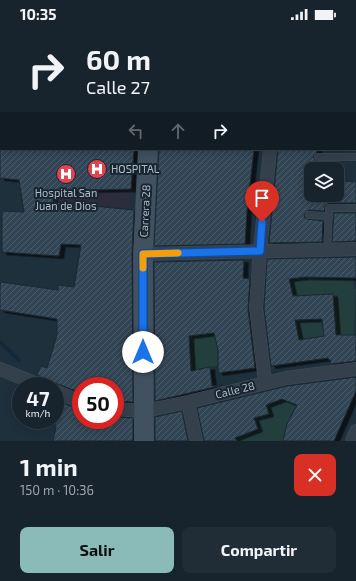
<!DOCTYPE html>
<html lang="es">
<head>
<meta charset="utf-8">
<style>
  body { margin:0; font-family:"Exo 2",sans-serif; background:#202c36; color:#f1f3f6; height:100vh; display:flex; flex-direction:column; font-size:15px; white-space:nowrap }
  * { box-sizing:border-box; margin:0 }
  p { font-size:13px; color:#9ea4aa }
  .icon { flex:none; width:22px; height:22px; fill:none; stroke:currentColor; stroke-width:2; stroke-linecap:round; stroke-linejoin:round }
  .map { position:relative; height:413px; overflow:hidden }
  .panel { display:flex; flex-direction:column; background:#17242e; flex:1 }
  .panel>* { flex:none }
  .hud { position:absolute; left:0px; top:0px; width:356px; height:122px; box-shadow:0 2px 10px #0003,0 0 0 1px #36414a; background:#17242e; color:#f1f3f6; overflow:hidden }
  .buttons { position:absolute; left:304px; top:134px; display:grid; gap:8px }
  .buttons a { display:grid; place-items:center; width:40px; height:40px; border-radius:8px; background:#17242e; box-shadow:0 2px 10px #0003,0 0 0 1px #36414a; font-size:20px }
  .speed { position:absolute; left:12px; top:349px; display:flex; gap:8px; font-size:20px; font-weight:700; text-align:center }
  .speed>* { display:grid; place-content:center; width:52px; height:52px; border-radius:50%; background:#17242e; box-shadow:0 2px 10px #0003,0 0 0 1px #36414a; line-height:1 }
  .speed small { font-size:10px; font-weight:400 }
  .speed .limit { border:6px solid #d22; background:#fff; color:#111 }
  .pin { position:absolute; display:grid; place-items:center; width:34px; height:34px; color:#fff; margin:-41px -17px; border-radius:50% 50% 50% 0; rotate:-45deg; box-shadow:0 0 4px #0007 }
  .pin .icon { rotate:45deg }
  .me { position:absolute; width:44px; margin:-22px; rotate:0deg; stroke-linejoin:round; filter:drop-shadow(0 0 3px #0008) }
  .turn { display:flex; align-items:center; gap:14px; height:84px; padding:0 20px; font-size:18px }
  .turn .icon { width:52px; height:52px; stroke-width:2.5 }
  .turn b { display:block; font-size:28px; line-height:34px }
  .lanes { display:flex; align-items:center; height:38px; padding:0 20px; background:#0003; justify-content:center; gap:20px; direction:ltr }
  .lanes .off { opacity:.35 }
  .round { display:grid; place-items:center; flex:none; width:42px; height:42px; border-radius:8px; background:#202c36 }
  .headline { display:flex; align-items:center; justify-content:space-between; height:68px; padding:0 20px }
  h1 { font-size:24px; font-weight:700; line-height:30px }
  .cta { display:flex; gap:8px; margin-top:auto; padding:8px 20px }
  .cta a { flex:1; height:46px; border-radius:8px; background:#8bbbb9; color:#111; font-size:16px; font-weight:700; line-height:46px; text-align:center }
  .cta a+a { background:#202c36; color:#f1f3f6 }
  .status { display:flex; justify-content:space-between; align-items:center; height:28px; padding:0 20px; background:#17242e; direction:ltr }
  .status svg { height:11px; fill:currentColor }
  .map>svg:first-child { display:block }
  .medical { fill:#2c2c3d }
  .green { fill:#223e3d }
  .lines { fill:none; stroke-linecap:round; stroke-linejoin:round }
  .stream { stroke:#12283b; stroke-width:3.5 }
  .building { fill:url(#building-hatch); stroke:#1b2833; fill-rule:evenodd; filter:url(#shadow) }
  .lane-casing { stroke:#404d59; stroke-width:8 }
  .street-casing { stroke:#404d59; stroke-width:14 }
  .secondary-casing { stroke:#404d59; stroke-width:20 }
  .lane { stroke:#34414d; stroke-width:7 }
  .street { stroke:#34414d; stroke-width:13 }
  .secondary { stroke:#415160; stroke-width:19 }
  .route-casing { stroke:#114b97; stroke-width:10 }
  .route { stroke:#1a73e8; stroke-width:7 }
  .slow { stroke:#f59e0b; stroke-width:7 }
  .labels { text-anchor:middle; stroke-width:4; stroke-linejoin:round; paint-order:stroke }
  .poi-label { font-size:11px; fill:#aebcc9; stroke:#192631; text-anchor:start }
  .street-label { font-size:11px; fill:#aebcc9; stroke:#192631 }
</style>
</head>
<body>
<div class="status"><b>10:35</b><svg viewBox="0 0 49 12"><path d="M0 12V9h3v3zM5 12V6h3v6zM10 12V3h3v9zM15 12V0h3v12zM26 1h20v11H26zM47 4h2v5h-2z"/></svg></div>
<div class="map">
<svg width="356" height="413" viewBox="0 0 356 413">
  <defs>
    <pattern id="building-hatch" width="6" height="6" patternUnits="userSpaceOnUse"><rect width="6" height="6" fill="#314454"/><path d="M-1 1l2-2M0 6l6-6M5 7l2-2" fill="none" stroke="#4c5d6b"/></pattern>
    <filter id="shadow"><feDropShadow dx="4.5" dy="2.5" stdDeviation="0" flood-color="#0009"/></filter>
  </defs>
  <rect width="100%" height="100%" fill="#1f303d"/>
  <!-- medical -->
  <path class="medical" d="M 0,111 L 1,121 L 42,121 L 93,123 L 134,127 L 130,180 L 94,178 L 90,185 L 24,184 L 19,156 L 0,151 Z"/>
  <!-- green -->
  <path class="green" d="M 305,249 L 337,249 L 337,252 L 353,251 L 354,260 L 356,261 L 354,307 L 324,308 L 298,312 L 295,292 L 335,291 L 333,266 L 293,268 L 289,251 Z
    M 214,305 L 218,322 L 218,337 L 190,344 L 189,308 Z
    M 282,371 L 296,377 L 287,396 L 283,411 L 287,413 L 237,413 L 235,410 L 258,401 L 254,390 L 269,386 L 266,377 Z"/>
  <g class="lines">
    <!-- stream -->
    <path class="stream" d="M 0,314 L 19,332"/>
  </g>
  <!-- building -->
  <path class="building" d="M 0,121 L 134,121 L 131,161 L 53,163 L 53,174 L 134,182 L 132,226 L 133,374 L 115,373 L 115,358 L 81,358 L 81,365 L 58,356 L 54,355 L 50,357 L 45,351 L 37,347 L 41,338 L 47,340 L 57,307 L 57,291 L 0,282 L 0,259 L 1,254 L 58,262 L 58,257 L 74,259 L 81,217 L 61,216 L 59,228 L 2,224 L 2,183 L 24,184 L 19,152 L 0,150 Z
    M 159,121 L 254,121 L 247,182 L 245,216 L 154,218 Z
    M 278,121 L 317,121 L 317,124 L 313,129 L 316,133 L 315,141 L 311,141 L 311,167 L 337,167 L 337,152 L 356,154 L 356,175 L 329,175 L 325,178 L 324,183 L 309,182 L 305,185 L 304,189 L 307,191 L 323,193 L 322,214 L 269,215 Z
    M 334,185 L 356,185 L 356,213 L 332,214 Z
    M 356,229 L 356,250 L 305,249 L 289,251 L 293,268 L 333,266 L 336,307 L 356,307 L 356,333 L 330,336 L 331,332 L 329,332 L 328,330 L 271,338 L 264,280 L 267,231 ZM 322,291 L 324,308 L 299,312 L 295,292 Z
    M 244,232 L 243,250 L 250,251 L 248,281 L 255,340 L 218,345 L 218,322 L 214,305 L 189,308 L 191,343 L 210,339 L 212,358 L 223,357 L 155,373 L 154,234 Z
    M 356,349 L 356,363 L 334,413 L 283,413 L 287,396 L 297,377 L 282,371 L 266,377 L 269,386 L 254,390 L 258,401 L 235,410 L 237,413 L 204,413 L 197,380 L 287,358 Z
    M 55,372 L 81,382 L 81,392 L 115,392 L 115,389 L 133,390 L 133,413 L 53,413 L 56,399 L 55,399 Z
    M 182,383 L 188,413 L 155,413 L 155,389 Z"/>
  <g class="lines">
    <defs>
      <path id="lane" d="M 318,129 L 356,129
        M 309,187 L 329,188
        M 327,222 L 329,180 L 356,180"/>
      <path id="street" d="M 276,0 L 283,1
        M 355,15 L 356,15
        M 143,226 L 356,221
        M 0,341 L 42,358
        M 265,354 L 256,280 L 260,223 L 270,121
        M 55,363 L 81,374
        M 188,374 L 196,413
        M 115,381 L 144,383 L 188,374 L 286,350 L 356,341
        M 352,413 L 356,403"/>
      <path id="secondary" d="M 150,0 L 150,1
        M 144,413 L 143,226 L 148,121"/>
    </defs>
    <!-- lane casing -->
    <use href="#lane" class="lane-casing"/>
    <!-- street casing -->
    <use href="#street" class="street-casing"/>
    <!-- secondary casing -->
    <use href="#secondary" class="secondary-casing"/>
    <!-- lane -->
    <use href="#lane" class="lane"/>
    <!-- street -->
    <use href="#street" class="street"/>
    <!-- secondary -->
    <use href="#secondary" class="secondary"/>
  </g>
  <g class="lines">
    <defs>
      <path id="route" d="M 143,324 L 143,226 L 260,223 L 262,194"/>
    </defs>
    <!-- route casing -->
    <use href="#route" class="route-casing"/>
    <!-- route -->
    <use href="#route" class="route"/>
    <!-- slow -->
    <path class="slow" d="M 143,240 L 143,226 L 178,225"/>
  </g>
  <!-- icons -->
  <defs>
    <symbol id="hospital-disc" viewBox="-11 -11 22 22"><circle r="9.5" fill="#e0444e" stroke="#192631"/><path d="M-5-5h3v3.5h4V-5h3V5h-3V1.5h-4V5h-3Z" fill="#fff"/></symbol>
  </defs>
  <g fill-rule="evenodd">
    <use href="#hospital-disc" x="86" y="130" width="22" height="22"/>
    <use href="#hospital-disc" x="55" y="135" width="22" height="22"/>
  </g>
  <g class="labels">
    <!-- poi labels -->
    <g class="poi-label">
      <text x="111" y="145">HOSPITAL</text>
      <text x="66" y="169" text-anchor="middle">Hospital San<tspan x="66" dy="13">Juan de Dios</tspan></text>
    </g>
    <!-- street labels -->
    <g class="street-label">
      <text transform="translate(145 183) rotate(-87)" y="4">Carrera 28</text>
      <text transform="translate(235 362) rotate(-14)" y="4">Calle 28</text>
    </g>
  </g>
</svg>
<div class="buttons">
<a><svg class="icon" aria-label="layers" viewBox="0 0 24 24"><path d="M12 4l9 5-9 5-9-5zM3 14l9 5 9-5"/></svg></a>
</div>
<div class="speed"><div>47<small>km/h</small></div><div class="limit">50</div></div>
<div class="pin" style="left:262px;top:194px;background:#d93025"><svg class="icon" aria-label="arrive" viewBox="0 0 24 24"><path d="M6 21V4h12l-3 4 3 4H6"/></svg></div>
<svg class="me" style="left:143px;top:324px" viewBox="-20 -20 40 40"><circle r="19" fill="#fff"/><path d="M0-13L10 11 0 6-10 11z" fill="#1a73e8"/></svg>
<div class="hud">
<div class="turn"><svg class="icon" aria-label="right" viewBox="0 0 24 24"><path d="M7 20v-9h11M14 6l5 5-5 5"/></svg><div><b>60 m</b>Calle 27</div></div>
<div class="lanes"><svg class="icon off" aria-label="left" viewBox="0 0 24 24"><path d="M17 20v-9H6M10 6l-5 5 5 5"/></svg><svg class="icon off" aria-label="ahead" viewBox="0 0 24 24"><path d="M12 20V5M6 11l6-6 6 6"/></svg><svg class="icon" aria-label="right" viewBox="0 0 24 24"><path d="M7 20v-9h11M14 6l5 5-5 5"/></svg></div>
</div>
</div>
<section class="panel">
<div class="headline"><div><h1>1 min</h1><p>150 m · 10:36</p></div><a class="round" style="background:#d93025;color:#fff"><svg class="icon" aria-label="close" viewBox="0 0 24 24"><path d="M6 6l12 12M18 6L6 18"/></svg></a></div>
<div class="cta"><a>Salir</a><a>Compartir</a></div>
</section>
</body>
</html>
